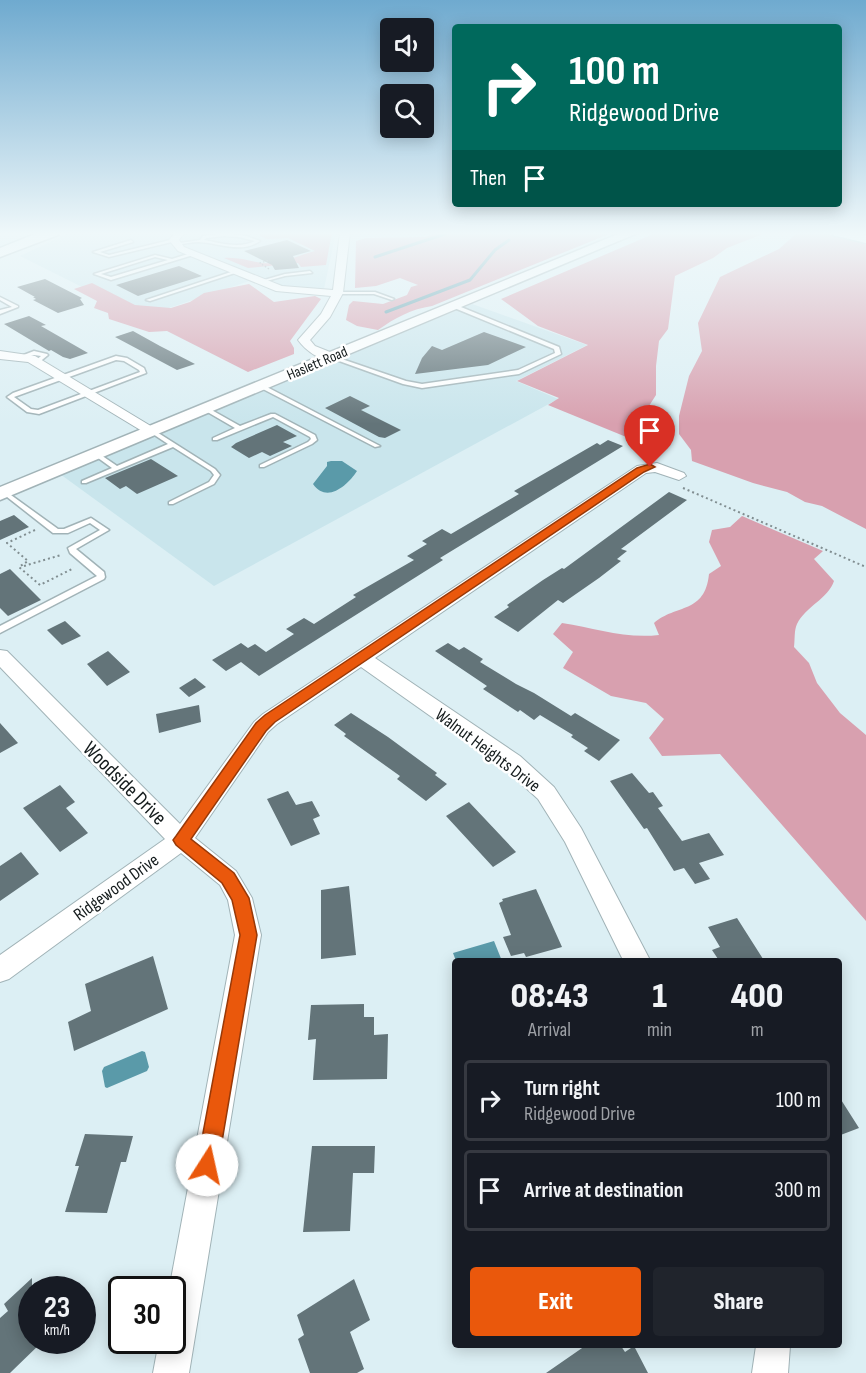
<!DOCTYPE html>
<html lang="en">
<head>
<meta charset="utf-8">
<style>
  body { margin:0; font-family:"Sofia Sans Condensed",sans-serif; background:#20242c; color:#f1f3f6; height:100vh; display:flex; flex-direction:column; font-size:22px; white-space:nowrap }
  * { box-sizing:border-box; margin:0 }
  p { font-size:20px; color:#9ea1a6 }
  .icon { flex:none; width:33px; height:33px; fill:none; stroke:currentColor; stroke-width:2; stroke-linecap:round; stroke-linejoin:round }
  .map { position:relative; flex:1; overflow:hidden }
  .sheet { position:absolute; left:452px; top:958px; width:390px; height:390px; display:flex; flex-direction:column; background:#171b24; border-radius:6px; box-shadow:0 3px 15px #0003 }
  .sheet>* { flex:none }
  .banner { position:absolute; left:452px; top:24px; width:390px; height:183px; border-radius:6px; box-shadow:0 3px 15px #0003; background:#00695c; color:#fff; overflow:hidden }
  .buttons { position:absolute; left:380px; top:18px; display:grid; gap:12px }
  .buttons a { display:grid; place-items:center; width:54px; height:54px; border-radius:6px; background:#171b24; box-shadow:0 3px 15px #0003; font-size:30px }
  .speed { position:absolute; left:18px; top:1276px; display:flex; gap:12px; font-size:30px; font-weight:700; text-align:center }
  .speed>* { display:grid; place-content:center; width:78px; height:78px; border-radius:50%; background:#171b24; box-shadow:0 3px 15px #0003; line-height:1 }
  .speed small { font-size:15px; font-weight:400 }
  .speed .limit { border:3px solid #111; border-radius:9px; background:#fff; color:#111 }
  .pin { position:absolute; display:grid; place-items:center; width:51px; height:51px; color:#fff; margin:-62px -26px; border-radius:50% 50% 50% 0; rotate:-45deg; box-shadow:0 0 6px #0007 }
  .pin .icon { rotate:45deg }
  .me { position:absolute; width:66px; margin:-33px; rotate:10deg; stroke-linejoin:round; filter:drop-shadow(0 0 4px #0008) }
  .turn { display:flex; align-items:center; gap:21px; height:126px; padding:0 18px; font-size:27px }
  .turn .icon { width:78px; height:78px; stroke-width:2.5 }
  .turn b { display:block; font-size:42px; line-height:51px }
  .then { display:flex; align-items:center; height:57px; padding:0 18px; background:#0003; gap:12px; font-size:22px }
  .eta { display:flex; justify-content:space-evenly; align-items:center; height:102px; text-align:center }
  .eta b { font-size:36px; font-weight:800; line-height:42px }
  .action { display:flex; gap:12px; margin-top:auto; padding:12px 18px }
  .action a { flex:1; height:69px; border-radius:6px; background:#ea580c; color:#fff; font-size:24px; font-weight:800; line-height:69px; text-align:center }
  .action a+a { background:#20242c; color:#f1f3f6 }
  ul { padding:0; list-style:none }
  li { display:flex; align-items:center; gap:18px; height:81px; margin:0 12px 9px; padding:0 6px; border:3px solid #363941; border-radius:6px }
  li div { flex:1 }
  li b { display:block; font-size:22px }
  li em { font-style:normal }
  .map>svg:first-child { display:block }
  .built { fill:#c9e5ec }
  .forest { fill:#d8a0af }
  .water { fill:#5a9aa9 }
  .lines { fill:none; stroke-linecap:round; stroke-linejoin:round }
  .stream { stroke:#5a9aa9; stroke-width:3 }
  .building { fill:#637479 }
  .lane-casing { stroke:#a1b3b7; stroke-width:3 }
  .street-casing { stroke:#a1b3b7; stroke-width:2 }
  .secondary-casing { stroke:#a1b3b7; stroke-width:3 }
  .primary-casing { stroke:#a1b3b7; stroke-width:3 }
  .path-far1 { stroke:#818e91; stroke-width:1.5; stroke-dasharray:1.5 2; stroke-linecap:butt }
  .path { stroke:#818e91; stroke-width:2; stroke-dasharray:2 3; stroke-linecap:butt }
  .lane { fill:#fff; fill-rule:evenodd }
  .street { fill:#fff; fill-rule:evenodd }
  .secondary { fill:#fff; fill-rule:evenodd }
  .primary { fill:#fff; fill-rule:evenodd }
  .route { fill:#ea580c; stroke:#983908; stroke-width:1.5 }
  .labels { text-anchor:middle; stroke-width:5; stroke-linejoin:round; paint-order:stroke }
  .far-street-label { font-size:15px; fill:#141b1c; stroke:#fff }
  .street-label { font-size:18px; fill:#141b1c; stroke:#fff }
  .near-street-label { font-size:21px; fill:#141b1c; stroke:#fff }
</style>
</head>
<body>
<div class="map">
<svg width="866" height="1373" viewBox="0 0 866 1373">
  <rect width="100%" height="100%" fill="#dceff4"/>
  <!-- built -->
  <path class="built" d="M 71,232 L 434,232 L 423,236 L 335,237 L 324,289 L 282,286 L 261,277 L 142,317 L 20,256 Z
    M 472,304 L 587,345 L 516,381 L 558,399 L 214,586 L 60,474 Z"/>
  <!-- forest -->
  <path class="forest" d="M 332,232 L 326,265 L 301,267 L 298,263 L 248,268 L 224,258 C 238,257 249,261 262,263 C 278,265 300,255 315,251 L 288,238 L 267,239 L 260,236 L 262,233 Z
    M 439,232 L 614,232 L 432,306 C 411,309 395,318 378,330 L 357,326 L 346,320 L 349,305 L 353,301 L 383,304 L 407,295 L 411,287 L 418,285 L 400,278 L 376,286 L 355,288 L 356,241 L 366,238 L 425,237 Z
    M 658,232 L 768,232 L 727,248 L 713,258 L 675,276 L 668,329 L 659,341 L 656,366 L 656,395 L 649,406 L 643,428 L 666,447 L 663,452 L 548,405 L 559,398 L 517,381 L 588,345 L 538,326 L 501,299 Z
    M 798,232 L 818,232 L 866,244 L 866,529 L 822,506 L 805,502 L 787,492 L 753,483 L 692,461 L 691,450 L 679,434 L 679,416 L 689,376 L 702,351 L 698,323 L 720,277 L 779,249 Z
    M 92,283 L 135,305 L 171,308 L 190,302 L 204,293 L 249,284 L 274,302 L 315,296 L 321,299 L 290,341 L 294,348 L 294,354 L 248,372 L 167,331 L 149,332 L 109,319 L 108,313 L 94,308 L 97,301 L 74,289 Z
    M 742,516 L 823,551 L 814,559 L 834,581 C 828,599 806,606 797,624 C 794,630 795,640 794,647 L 809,663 L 817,683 L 840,713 L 866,735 L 866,921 L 720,754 L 662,756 L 649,738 L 664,719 L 646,703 L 611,696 L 563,668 L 573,652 L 553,634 L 562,623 C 595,628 625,639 659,635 L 654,623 C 676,604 705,614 709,574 L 721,566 L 709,542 L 712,530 L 730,527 Z"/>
  <!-- water -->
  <path class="water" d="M 331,461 L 342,461 L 357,471 C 348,485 327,504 313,484 L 327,466 L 327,462 Z
    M 494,941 L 502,961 L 456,961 L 453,953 Z
    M 142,1051 L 145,1052 L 149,1067 L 147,1071 L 107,1088 L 105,1087 L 102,1071 L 104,1067 Z"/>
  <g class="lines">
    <!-- stream -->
    <path class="stream" d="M 375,257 L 451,232
      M 386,312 L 470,280 L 495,250 L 509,240"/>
  </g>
  <!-- building -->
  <path class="building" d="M 287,240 L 311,251 L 293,256 L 299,268 L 275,270 L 272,265 L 244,251 Z
    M 179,266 L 202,276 L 138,296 L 116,285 Z
    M 45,279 L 82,298 L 80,299 L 84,305 L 58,313 L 33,300 L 36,299 L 33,297 L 35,297 L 17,287 Z
    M 29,316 L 46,325 L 41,326 L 88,353 L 70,359 L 63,357 L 51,350 L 49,351 L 4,324 Z
    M 133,331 L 160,346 L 195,364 L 177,370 L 115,337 Z
    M 484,332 L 526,347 L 488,365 L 415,374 L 422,358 L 432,346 L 442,350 Z
    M 350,396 L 370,406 L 361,410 L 401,430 L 385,438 L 379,437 L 325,408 Z
    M 277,425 L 297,436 L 283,442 L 292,446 L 270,456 L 262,452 L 249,458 L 231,447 L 236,443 Z
    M 608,440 L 623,446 L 440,558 L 443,560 L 259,676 L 241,662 L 226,671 L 212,660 L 241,643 L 248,648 L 255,644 L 266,652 L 294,634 L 286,629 L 304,618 L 314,624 L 356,597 L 353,595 L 414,560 L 407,556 L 427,544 L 422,541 L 442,529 L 451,534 L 519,494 L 514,491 L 597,443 L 600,445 Z
    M 151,459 L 178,476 L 137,494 L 126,486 L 120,489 L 105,478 Z
    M 669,492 L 687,500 L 621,549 L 627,551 L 617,559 L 621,561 L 599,578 L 563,603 L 558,600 L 518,632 L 494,617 L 509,607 L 507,605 L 543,580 L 562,568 L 564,569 Z
    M 14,515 L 29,527 L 0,540 L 0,521 Z
    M 10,569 L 41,600 L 8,616 L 0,608 L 0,574 Z
    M 65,621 L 81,636 L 62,645 L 47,630 Z
    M 448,643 L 459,650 L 464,647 L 483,659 L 480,662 L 516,684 L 534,693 L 571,716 L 575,713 L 620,740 L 599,761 L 584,751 L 588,748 L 571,737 L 573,735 L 540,715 L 534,720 L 520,710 L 518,712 L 483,689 L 487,686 L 435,651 Z
    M 108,651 L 130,672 L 107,686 L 87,664 Z
    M 195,678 L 206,687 L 189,697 L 179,688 Z
    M 199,705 L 201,722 L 159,733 L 156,714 Z
    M 351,713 L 388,737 L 437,773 L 435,775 L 447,784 L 426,801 L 397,779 L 400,776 L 344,736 L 346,734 L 334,725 Z
    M 0,723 L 18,743 L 0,753 Z
    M 632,773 L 649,793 L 653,792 L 663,806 L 658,808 L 682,841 L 709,833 L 724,855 L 699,863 L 710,879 L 695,884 L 684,868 L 674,871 L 647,828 L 644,829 L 610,781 Z
    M 60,785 L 75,802 L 66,808 L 88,833 L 60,852 L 23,808 Z
    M 288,791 L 296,805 L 312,801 L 320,816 L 313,819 L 320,834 L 291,846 L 267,799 Z
    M 469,802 L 516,852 L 493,867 L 446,816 Z
    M 21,852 L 39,874 L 0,901 L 0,866 Z
    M 349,886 L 356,955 L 321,959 L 321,890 Z
    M 536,889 L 562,947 L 526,957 L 524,953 L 511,956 L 503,937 L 511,935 L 499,903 L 503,901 L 502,899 Z
    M 737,918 L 765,962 L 720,962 L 712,950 L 720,947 L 708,927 Z
    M 153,956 L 168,1009 L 74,1051 L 68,1022 L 91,1011 L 85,984 Z
    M 364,1004 L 364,1017 L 374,1017 L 374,1035 L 388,1034 L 387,1079 L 313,1080 L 316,1039 L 308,1040 L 311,1005 Z
    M 838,1095 L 859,1128 L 838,1136 Z
    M 85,1134 L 133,1136 L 126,1162 L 121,1162 L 107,1213 L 65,1212 L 79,1166 L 75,1166 Z
    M 312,1146 L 375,1146 L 374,1173 L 353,1173 L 350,1231 L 303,1232 Z
    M 32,1278 L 32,1341 L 43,1341 L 10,1373 L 0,1373 L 0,1318 L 8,1311 L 4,1304 Z
    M 354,1279 L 370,1320 L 350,1332 L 364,1369 L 357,1373 L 310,1373 L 298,1339 L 304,1335 L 297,1315 Z
    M 585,1346 L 621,1346 L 625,1352 L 634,1346 L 648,1373 L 546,1373 Z"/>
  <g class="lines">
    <defs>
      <path id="lane" d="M 224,233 L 246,236 L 260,241 C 241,254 220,243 199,242 C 191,242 183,244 175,245 L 173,244 L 200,240 L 203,236 ZM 224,236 L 239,237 L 255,241 C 240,249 220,243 204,240 L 206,238 Z
        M 174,239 L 176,241 L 109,257 L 93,252 L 131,240 L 133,242 L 100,252 L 109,255 Z
        M 191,253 L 193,255 L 111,280 L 94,274 L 155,255 L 172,259 ZM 155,257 L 168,260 L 111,277 L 101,274 Z
        M 234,271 L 238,272 L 150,301 L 146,300 Z
        M 310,271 L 312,273 L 285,276 L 259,283 L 257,282 L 285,274 Z
        M 338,292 L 375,292 L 394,299 L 392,300 L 374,294 L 336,294 L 336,293 Z
        M 0,297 L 18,306 L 18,307 L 0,314 L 0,310 L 12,307 L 0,300 Z
        M 452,305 L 456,305 L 559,347 L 561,354 L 519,374 L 422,388 L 403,384 L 328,357 L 333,356 L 406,381 L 422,384 L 518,370 L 555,353 L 554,349 L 452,307 Z
        M 34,351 L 47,354 L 48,355 L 37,364 L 34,362 L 41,356 L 34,355 L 24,358 L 21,356 Z
        M 116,356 L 127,358 L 144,368 L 146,373 L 39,414 L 27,412 L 7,397 L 13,393 ZM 116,360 L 124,361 L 139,370 L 140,372 L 38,410 L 31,409 L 14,397 Z
        M 259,385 L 263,385 L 380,446 L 375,447 L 259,387 Z
        M 204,408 L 208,408 L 240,426 L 271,414 L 275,414 L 315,435 L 317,440 L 312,444 L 264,467 L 260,467 L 260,465 L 308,442 L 311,439 L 310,437 L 273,417 L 217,440 L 213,440 L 213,438 L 235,428 L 204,410 Z
        M 152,429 L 215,469 L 220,475 L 214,484 L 173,504 L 169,504 L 169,502 L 209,482 L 214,475 L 211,471 L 173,447 L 86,483 L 82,483 L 82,481 L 112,468 L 94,455 L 94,453 L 98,453 L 117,466 L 168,444 L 150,432 L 149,431 Z
        M 4,490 L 58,529 L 64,529 L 91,518 L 109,530 L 76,549 L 104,572 L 105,577 L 104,579 L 0,633 L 0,626 L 97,576 L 70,553 L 68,548 L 100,530 L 90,523 L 68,533 L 53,533 L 2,493 L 2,491 Z"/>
      <path id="street" d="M 176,232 L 185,232 L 179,240 L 184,247 L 282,286 L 333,290 L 340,232 L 350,232 L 343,293 L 330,317 L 310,340 L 315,346 L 335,354 L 335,360 C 321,362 306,351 298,340 L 321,314 L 331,296 L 276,291 L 178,251 L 169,240 Z
        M 0,351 L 35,356 L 159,431 L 152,435 L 147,434 L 28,362 L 0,359 Z
        M 657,463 L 684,473 L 686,476 L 679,480 L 655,472 L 646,473 L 375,658 L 520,756 L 554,787 L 581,828 L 651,962 L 624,962 L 565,842 L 538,799 L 504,768 L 361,667 L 277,724 L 268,732 L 195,838 L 236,871 L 252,898 L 261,935 L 189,1373 L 153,1373 L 159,1341 L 172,1341 L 172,1290 L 169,1290 L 235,935 L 228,900 L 220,885 L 181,853 L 9,979 L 0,982 L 0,955 L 165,839 L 0,667 L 0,650 L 7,651 L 180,824 L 254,722 L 263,714 L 637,466 Z
        M 756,1346 L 790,1346 L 788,1373 L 752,1373 Z"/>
      <path id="secondary" d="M 623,232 L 640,232 L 0,500 L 0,487 Z
        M 831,232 L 853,232 L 866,235 L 866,243 L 833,235 Z"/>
      <path id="primary" d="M 40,232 L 60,232 L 58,235 L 0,257 L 0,248 Z"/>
    </defs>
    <!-- lane casing -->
    <use href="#lane" class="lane-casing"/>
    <!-- street casing -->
    <use href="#street" class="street-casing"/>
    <!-- secondary casing -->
    <use href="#secondary" class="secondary-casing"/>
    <!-- primary casing -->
    <use href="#primary" class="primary-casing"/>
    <!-- path-far1 -->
    <path class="path-far1" d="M 269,269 L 260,263 L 270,260"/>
    <!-- path -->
    <path class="path" d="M 683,488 L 866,567
      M 35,530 L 7,543 L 28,561 L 19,567 L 40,585 L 74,568
      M 24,566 L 61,555"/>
    <!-- lane -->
    <use href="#lane" class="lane"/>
    <!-- street -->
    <use href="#street" class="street"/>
    <!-- secondary -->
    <use href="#secondary" class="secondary"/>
    <!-- primary -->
    <use href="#primary" class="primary"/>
  </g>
  <!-- sky -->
  <linearGradient id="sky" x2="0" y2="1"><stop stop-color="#6faacf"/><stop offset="0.55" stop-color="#eff8fa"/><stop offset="1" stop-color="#eff8fa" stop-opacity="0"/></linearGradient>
  <rect width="866" height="424" fill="url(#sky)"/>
  <!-- route -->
  <path class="route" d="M 650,464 L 655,467 L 644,472 L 275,722 L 266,731 L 191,839 L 234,873 L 249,898 L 257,935 L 218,1165 L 215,1173 L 207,1176 L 200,1173 L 197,1165 L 240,935 L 232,900 L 222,883 L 176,845 L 173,840 L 176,836 L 256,723 L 265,715 L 637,468 Z"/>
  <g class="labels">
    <!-- far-street labels -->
    <g class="far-street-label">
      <text transform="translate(317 363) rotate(-23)" y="5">Haslett Road</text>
    </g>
    <!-- street labels -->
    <g class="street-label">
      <text transform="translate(488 750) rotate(37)" y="6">Walnut Heights Drive</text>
      <text transform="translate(116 887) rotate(-36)" y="6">Ridgewood Drive</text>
    </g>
    <!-- near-street labels -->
    <g class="near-street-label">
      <text transform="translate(125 783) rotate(45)" y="7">Woodside Drive</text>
    </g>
  </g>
</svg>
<div class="buttons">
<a><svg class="icon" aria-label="sound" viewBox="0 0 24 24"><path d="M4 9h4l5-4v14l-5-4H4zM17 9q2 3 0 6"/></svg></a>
<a><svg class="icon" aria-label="search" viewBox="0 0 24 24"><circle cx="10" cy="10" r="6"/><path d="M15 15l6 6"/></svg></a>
</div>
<div class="speed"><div>23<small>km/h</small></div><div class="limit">30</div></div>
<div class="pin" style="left:650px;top:467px;background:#d93025"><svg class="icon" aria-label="arrive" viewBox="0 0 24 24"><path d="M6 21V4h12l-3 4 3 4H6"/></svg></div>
<svg class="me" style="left:207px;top:1165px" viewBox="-20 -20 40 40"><circle r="19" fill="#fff"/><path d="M0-13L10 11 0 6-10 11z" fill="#ea580c"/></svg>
<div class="banner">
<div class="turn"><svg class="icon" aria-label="right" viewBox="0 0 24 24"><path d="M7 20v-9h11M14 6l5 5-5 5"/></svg><div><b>100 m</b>Ridgewood Drive</div></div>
<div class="then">Then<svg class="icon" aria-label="arrive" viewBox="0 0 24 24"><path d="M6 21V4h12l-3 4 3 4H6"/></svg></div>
</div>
<section class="sheet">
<div class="eta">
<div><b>08:43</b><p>Arrival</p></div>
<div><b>1</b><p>min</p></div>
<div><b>400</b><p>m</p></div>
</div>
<ul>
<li><svg class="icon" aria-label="right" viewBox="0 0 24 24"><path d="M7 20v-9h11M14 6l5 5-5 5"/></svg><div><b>Turn right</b><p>Ridgewood Drive</p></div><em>100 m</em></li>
<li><svg class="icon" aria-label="arrive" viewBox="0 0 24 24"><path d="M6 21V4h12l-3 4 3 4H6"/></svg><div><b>Arrive at destination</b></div><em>300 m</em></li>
</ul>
<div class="action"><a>Exit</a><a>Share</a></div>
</section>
</div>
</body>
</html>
